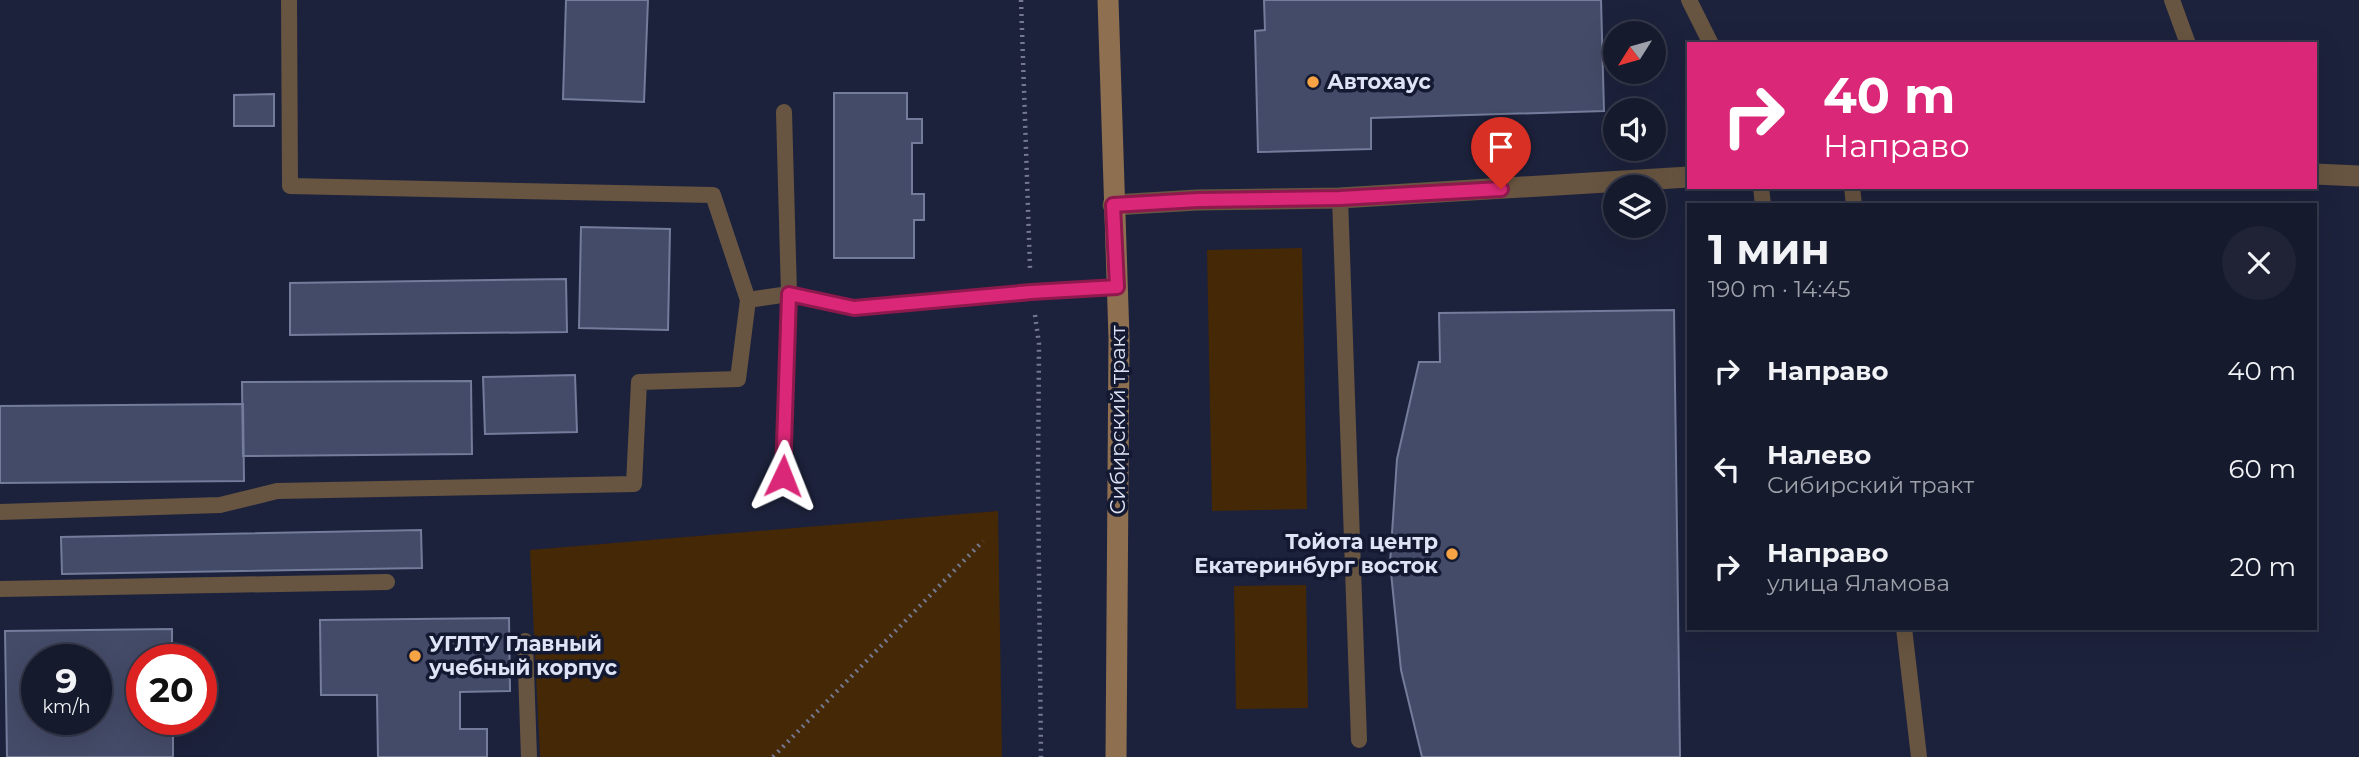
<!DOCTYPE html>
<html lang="ru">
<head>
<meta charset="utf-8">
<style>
  body { margin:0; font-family:Montserrat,sans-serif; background:#1f2335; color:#f1f3f6; height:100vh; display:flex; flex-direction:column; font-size:26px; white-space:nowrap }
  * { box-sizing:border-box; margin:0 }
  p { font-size:23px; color:#9ea1aa }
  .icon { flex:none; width:38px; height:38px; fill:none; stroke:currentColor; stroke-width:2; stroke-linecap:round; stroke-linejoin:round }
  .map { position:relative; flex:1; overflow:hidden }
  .details { position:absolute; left:1687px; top:203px; width:630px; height:427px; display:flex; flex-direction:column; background:#161a2d; border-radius:0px; box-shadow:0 7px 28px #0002,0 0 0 2px #353849 }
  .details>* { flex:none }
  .guide { position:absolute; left:1687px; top:42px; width:630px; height:147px; border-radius:0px; box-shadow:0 7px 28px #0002,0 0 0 2px #353849; background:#db2777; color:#fff; overflow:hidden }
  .needle { width:46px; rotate:233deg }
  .tools { position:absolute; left:1603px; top:21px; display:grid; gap:14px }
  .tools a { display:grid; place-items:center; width:63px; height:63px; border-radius:50%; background:#161a2d; box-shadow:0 7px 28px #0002,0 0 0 2px #353849; font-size:35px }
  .speed { position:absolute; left:21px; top:644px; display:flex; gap:14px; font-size:35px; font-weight:700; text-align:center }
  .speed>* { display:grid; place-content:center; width:91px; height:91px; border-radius:50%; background:#161a2d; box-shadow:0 7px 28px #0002,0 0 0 2px #353849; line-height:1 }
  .speed small { font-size:18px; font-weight:400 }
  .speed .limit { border:10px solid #d22; background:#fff; color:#111 }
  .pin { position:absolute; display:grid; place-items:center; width:60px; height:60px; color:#fff; margin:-72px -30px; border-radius:50% 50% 50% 0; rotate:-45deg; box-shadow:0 0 7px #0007 }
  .pin .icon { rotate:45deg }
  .me { position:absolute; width:77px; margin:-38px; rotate:2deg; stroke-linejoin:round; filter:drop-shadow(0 0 5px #0008) }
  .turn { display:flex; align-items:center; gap:24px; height:147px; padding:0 21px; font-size:32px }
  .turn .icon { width:91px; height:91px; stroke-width:2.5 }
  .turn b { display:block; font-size:49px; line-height:60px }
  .round { display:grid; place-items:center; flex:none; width:74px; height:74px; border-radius:37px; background:#1f2335 }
  .headline { display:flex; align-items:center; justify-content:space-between; height:119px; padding:0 21px }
  h1 { font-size:42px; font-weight:700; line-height:52px }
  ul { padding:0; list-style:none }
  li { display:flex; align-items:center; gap:21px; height:98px; padding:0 21px }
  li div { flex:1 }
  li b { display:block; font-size:26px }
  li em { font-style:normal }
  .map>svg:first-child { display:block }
  .green { fill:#452805 }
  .building { fill:#444b68; stroke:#737c9b; stroke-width:2; fill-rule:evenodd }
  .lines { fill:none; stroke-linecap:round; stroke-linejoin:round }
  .path { stroke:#747990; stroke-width:4.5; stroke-dasharray:2 5; stroke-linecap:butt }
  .lane { stroke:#685541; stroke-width:16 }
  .street { stroke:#685541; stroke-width:21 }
  .secondary { stroke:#8e6f50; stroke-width:21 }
  .route-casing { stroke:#8e194d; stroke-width:18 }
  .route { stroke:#db2777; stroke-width:12 }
  .poi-dot { fill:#f5a345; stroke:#141932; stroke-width:2.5 }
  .labels { text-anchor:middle; stroke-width:7; stroke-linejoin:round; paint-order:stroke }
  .poi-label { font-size:21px; font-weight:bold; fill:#dee3f5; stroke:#141932; text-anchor:start }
  .street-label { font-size:21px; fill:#dee3f5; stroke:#141932 }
</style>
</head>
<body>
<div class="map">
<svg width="2359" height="757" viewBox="0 0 2359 757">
  <rect width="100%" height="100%" fill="#1d223c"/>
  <!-- green -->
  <path class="green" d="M 1302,248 L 1307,509 L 1212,511 L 1207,250 Z
    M 998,511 L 1002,757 L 540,757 L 530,550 Z
    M 1306,585 L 1308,708 L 1236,709 L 1234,586 Z"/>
  <!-- building -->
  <path class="building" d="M 566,0 L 648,0 L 644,102 L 563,99 Z
    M 1264,0 L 1601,0 L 1604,111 L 1371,118 L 1371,149 L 1258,152 L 1255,31 L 1265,30 Z
    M 834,93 L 907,93 L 907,119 L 922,119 L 922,143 L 912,143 L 912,194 L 924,194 L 924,220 L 914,220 L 914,258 L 834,258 Z
    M 274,94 L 274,126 L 234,126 L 234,95 Z
    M 581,227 L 670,229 L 668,330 L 579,328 Z
    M 566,279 L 567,332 L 290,335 L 290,283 Z
    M 1674,310 L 1680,757 L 1422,757 L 1401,670 L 1390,563 L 1397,459 L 1419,362 L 1440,362 L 1439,313 Z
    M 575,375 L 577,432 L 485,434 L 483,377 Z
    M 471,381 L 472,454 L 243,456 L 242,382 Z
    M 243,404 L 244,481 L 0,483 L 0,406 Z
    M 421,530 L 422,568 L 62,574 L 61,537 Z
    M 509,618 L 510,691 L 460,692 L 460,729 L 487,729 L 487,757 L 378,757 L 377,695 L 321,695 L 320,620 Z
    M 172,629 L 172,660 L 142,660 L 142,719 L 173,719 L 173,757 L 7,757 L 5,631 ZM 37,660 L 96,660 L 96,719 L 37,719 Z"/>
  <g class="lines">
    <!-- path -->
    <path class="path" d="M 1021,0 L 1030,268
      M 1035,315 L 1039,344 L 1038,481 L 1041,757
      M 773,757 L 983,541"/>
    <!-- lane -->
    <path class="lane" d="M 289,0 L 290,186 L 713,195 L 748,300
      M 1689,0 L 1711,44
      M 2172,0 L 2188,44
      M 1761,187 L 1763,205
      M 1852,187 L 1854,205
      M 1340,198 L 1359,740
      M 783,476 L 789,294 L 784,112
      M 0,512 L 220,505 L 277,491 L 634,484 L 639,382 L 738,379 L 748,300 L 789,294 L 854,308 L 1031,292 L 1117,287
      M 0,589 L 387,582
      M 1904,628 L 1919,757
      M 525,641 L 529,757"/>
    <!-- street -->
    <path class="street" d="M 2315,174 L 2359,176
      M 1113,205 L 1197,200 L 1340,198 L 1689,177"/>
    <!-- secondary -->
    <path class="secondary" d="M 1108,0 L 1119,338 L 1116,757"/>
  </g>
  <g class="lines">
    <defs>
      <path id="route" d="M 783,476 L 789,294 L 854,308 L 1031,292 L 1117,287 L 1113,205 L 1198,200 L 1340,198 L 1501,189"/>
    </defs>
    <!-- route casing -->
    <use href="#route" class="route-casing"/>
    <!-- route -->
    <use href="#route" class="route"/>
  </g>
  <!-- markers -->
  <g class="poi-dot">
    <circle cx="1313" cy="82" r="7"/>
    <circle cx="1452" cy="554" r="7"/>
    <circle cx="415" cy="656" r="7"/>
  </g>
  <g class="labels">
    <!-- poi labels -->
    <g class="poi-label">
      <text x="1327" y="89">Автохаус</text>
      <text x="1438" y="549" text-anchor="end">Тойота центр<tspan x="1438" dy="24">Екатеринбург восток</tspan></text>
      <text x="429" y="651">УГЛТУ Главный<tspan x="429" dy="24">учебный корпус</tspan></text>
    </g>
    <!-- street labels -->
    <g class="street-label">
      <text transform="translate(1118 420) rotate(-90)" y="7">Сибирский тракт</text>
    </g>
  </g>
</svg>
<div class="tools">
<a><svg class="needle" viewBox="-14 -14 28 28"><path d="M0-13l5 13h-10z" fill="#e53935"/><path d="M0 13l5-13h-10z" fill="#9ea1aa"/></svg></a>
<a><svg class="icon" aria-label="sound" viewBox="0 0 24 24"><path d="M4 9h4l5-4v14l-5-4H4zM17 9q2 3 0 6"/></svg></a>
<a><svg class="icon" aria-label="layers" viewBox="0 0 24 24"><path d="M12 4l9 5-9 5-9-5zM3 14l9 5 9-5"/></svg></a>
</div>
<div class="speed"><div>9<small>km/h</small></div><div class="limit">20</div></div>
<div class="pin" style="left:1501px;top:189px;background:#d93025"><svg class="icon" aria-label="arrive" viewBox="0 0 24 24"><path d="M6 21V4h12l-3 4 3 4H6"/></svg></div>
<svg class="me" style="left:783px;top:476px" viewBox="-20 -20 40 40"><path d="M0-17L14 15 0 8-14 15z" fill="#db2777" stroke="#fff" stroke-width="4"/></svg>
<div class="guide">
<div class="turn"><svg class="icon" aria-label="right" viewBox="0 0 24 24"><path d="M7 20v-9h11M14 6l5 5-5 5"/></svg><div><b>40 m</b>Направо</div></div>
</div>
<section class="details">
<div class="headline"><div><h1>1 мин</h1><p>190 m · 14:45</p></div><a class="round"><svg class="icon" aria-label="close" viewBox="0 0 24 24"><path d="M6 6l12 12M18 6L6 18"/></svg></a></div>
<ul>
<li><svg class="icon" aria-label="right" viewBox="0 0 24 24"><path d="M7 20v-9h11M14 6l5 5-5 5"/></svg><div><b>Направо</b></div><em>40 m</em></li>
<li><svg class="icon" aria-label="left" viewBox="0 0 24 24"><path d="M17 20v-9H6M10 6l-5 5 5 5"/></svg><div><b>Налево</b><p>Сибирский тракт</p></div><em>60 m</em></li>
<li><svg class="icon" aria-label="right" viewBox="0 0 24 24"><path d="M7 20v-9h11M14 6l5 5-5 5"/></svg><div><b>Направо</b><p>улица Яламова</p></div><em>20 m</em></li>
</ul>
</section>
</div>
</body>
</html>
